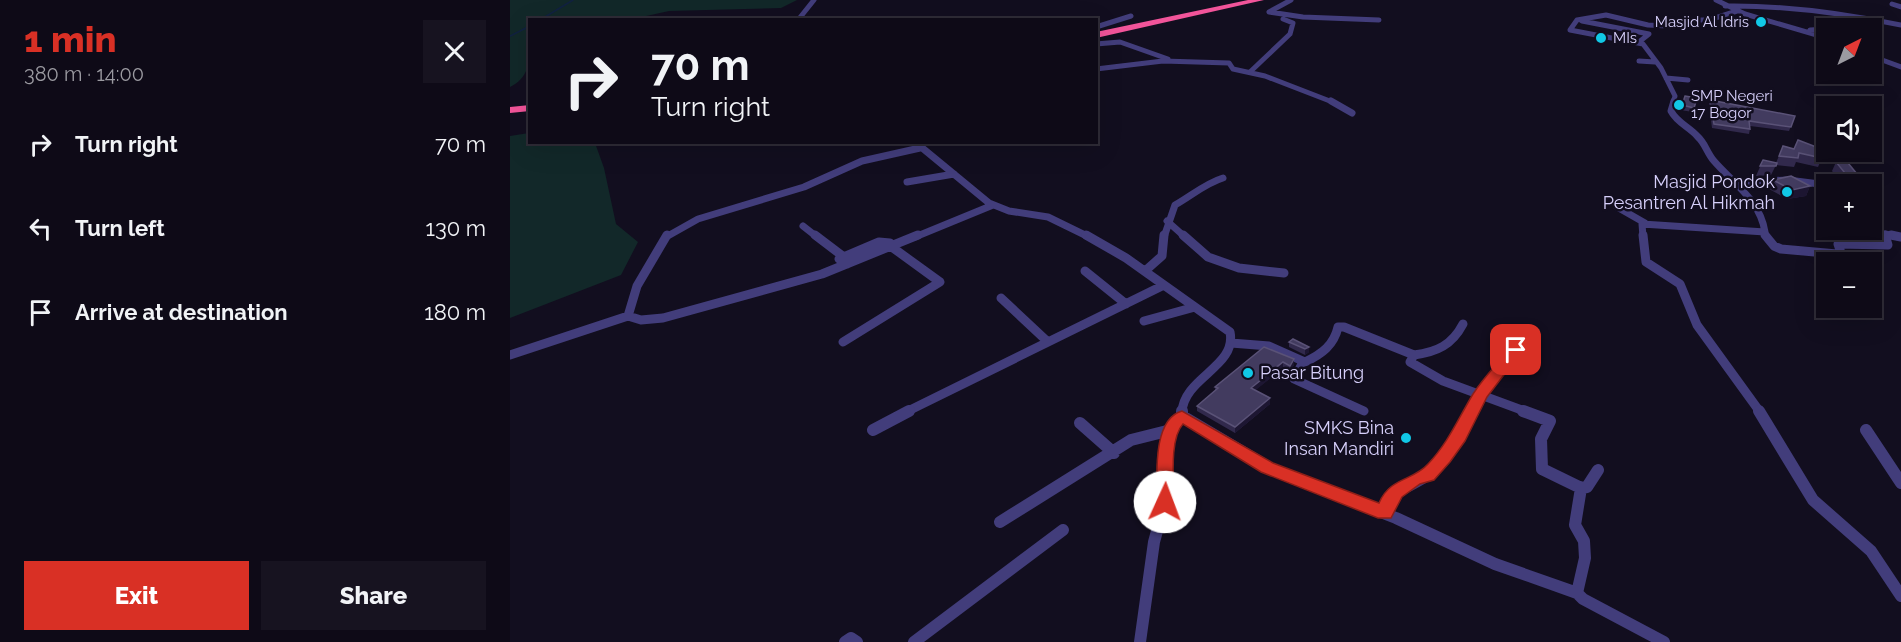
<!DOCTYPE html>
<html lang="en">
<head>
<meta charset="utf-8">
<style>
  body { margin:0; font-family:Raleway,sans-serif; background:#171320; color:#f1f3f6; height:100vh; display:flex; flex-direction:column; font-size:22px; white-space:nowrap }
  * { box-sizing:border-box; margin:0 }
  p { font-size:20px; color:#9b9aa1 }
  .icon { flex:none; width:33px; height:33px; fill:none; stroke:currentColor; stroke-width:2; stroke-linecap:round; stroke-linejoin:round }
  .map { position:relative; flex:1; overflow:hidden }
  .sheet { display:flex; flex-direction:column; background:#0e0a17; width:510px }
  .sheet>* { flex:none }
  .hud { position:absolute; left:18px; top:18px; width:570px; height:126px; border-radius:0px; box-shadow:0 6px 24px #0002,0 0 0 2px #2e2b36; background:#0e0a17; color:#f1f3f6; overflow:hidden }
  .needle { width:39px; rotate:42deg }
  .fabs { position:absolute; left:1306px; top:18px; display:grid; gap:12px }
  .fabs a { display:grid; place-items:center; width:66px; height:66px; border-radius:0px; background:#0e0a17; box-shadow:0 6px 24px #0002,0 0 0 2px #2e2b36; font-size:30px }
  .pin { position:absolute; display:grid; place-items:center; width:51px; height:51px; color:#fff; margin:-26px; border-radius:12px; box-shadow:0 3px 9px #0006 }
  .me { position:absolute; width:66px; margin:-33px; rotate:2deg; stroke-linejoin:round; filter:drop-shadow(0 0 4px #0008) }
  .turn { display:flex; align-items:center; gap:21px; height:126px; padding:0 24px; font-size:27px }
  .turn .icon { width:78px; height:78px; stroke-width:2.5 }
  .turn b { display:block; font-size:42px; line-height:51px }
  .round { display:grid; place-items:center; flex:none; width:63px; height:63px; border-radius:0px; background:#171320 }
  .overview { display:flex; align-items:center; justify-content:space-between; height:102px; padding:0 24px }
  h1 { font-size:36px; font-weight:800; line-height:45px; color:#d93025 }
  .cta { display:flex; gap:12px; margin-top:auto; padding:12px 24px }
  .cta a { flex:1; height:69px; border-radius:0px; background:#d93025; color:#fff; font-size:24px; font-weight:800; line-height:69px; text-align:center }
  .cta a+a { background:#171320; color:#f1f3f6 }
  ul { padding:0; list-style:none }
  li { display:flex; align-items:center; gap:18px; height:84px; padding:0 24px }
  li div { flex:1 }
  li b { display:block; font-size:22px }
  li em { font-style:normal }
  main { display:flex; flex:1; min-height:0 }
  .map>svg:first-child { display:block }
  .green { fill:#122829 }
  .lines { fill:none; stroke-linecap:round; stroke-linejoin:round }
  .stream { stroke:#112141; stroke-width:1.5 }
  .minor-far3 { stroke:#423d7b; stroke-width:5 }
  .minor-far2 { stroke:#423d7b; stroke-width:7 }
  .minor-far1 { stroke:#423d7b; stroke-width:9 }
  .minor { stroke:#423d7b; stroke-width:12 }
  .motorway { fill:#f2549a; fill-rule:evenodd }
  .wall { fill:#31294c }
  .shaded-wall { fill:#1d1632 }
  .building { fill:#423b5f; stroke:#5a5277; stroke-width:1.5 }
  .route { fill:#d93025; stroke:#8d1f18; stroke-width:1.5 }
  .poi-dot { fill:#11c8e6; stroke:#120e1f; stroke-width:2 }
  .labels { text-anchor:middle; stroke-width:5; stroke-linejoin:round; paint-order:stroke }
  .far-poi-label { font-size:15px; fill:#d7d0fb; stroke:#120e1f; text-anchor:start }
  .poi-label { font-size:18px; fill:#d7d0fb; stroke:#120e1f; text-anchor:end }
</style>
</head>
<body>
<main>
<section class="sheet">
<div class="overview"><div><h1>1 min</h1><p>380 m · 14:00</p></div><a class="round"><svg class="icon" aria-label="close" viewBox="0 0 24 24"><path d="M6 6l12 12M18 6L6 18"/></svg></a></div>
<ul>
<li><svg class="icon" aria-label="right" viewBox="0 0 24 24"><path d="M7 20v-9h11M14 6l5 5-5 5"/></svg><div><b>Turn right</b></div><em>70 m</em></li>
<li><svg class="icon" aria-label="left" viewBox="0 0 24 24"><path d="M17 20v-9H6M10 6l-5 5 5 5"/></svg><div><b>Turn left</b></div><em>130 m</em></li>
<li><svg class="icon" aria-label="arrive" viewBox="0 0 24 24"><path d="M6 21V4h12l-3 4 3 4H6"/></svg><div><b>Arrive at destination</b></div><em>180 m</em></li>
</ul>
<div class="cta"><a>Exit</a><a>Share</a></div>
</section>
<div class="map">
<svg width="1391" height="642" viewBox="0 0 1391 642">
  <rect width="100%" height="100%" fill="#120e1f"/>
  <!-- green -->
  <path class="green" d="M 0,0 L 287,0 L 271,8 L 159,11 L 118,20 L 20,20 C 20,44 26,75 0,87 Z
    M 19,133 L 20,142 L 85,143 L 94,168 L 106,224 L 128,242 L 111,275 L 0,318 L 0,136 Z"/>
  <g class="lines">
    <!-- stream -->
    <path class="stream" d="M 30,20 L 63,0
      M 0,36 L 20,26"/>
    <!-- minor-far3 -->
    <path class="minor-far3" d="M 1206,0 L 1235,14 L 1317,38
      M 1382,4 L 1391,7
      M 1215,6 C 1275,5 1332,13 1391,25
      M 759,12 L 793,17 L 869,20
      M 759,12 L 781,0
      M 288,20 L 304,0
      M 1072,21 L 1139,34 L 1129,42
      M 586,27 L 621,16
      M 1300,30 L 1317,29
      M 586,44 L 610,42 L 658,59
      M 1362,50 L 1364,57 L 1391,67
      M 1129,61 L 1145,62
      M 586,69 L 653,61 L 719,63 L 723,69 L 755,76 L 825,103
      M 740,72 L 780,34 L 783,23 L 773,19
      M 1156,78 L 1178,80
      M 1163,103 L 1165,96 L 1151,68 L 1133,44 L 1060,30 L 1067,20 L 1096,15 L 1138,25 L 1157,26 L 1172,20 L 1199,20 L 1227,11"/>
    <!-- minor-far2 -->
    <path class="minor-far2" d="M 821,101 L 842,113
      M 405,142 L 479,203 L 499,211 L 538,217 L 579,237
      M 397,182 L 444,174
      M 1227,182 L 1278,180 L 1317,185
      M 1107,207 L 1135,223
      M 657,221 L 675,237
      M 293,226 L 307,237
      M 1253,232 L 1257,237
      M 156,237 L 188,219 L 294,187 L 352,161 L 410,148
      M 405,237 L 483,205
      M 654,237 L 665,205 C 681,196 696,183 713,178
      M 1133,237 L 1132,224 L 1255,232 C 1250,200 1224,184 1204,161 C 1197,153 1195,143 1188,137 C 1180,127 1167,123 1161,111 L 1164,101
      M 1376,237 L 1375,234 L 1389,237"/>
    <!-- minor-far1 -->
    <path class="minor-far1" d="M 157,235 L 127,286 L 118,316 L 131,320 L 153,318 L 312,274 L 408,235
      M 305,235 L 334,257
      M 576,235 L 616,258 L 720,332 C 727,367 674,377 672,412
      M 673,235 L 698,257 L 729,268 L 774,273
      M 1133,235 L 1136,262 L 1170,284 L 1187,325 L 1250,412
      M 1255,235 L 1264,246 L 1271,249 L 1327,254 L 1331,253 L 1328,244 L 1378,245 L 1375,235
      M 1381,235 L 1391,237
      M 337,264 L 329,259 L 369,242 L 380,243
      M 575,271 L 616,304
      M 635,271 L 652,256 L 654,235
      M 491,298 L 538,342
      M 634,321 L 685,307
      M 333,342 L 430,282 L 379,245
      M 721,343 L 759,346 L 795,362 C 812,354 824,345 828,327 L 834,327 L 904,355 L 900,362 L 933,381 L 1017,412
      M 0,355 L 118,316
      M 904,355 C 927,352 942,345 953,324
      M 793,362 L 784,379 L 854,411
      M 396,412 L 652,286
      M 961,412 L 979,382 L 1006,350"/>
    <!-- minor -->
    <path class="minor" d="M 1013,411 L 1040,421 L 1031,439 L 1032,469 L 1071,488 L 1065,525 L 1074,541 L 1075,558 L 1067,593
      M 1249,411 L 1303,500 L 1361,551 L 1391,596
      M 672,416 L 672,411
      M 672,416 L 765,471 L 886,518 L 985,564 L 1067,593 L 1073,599 L 1154,642
      M 570,423 L 604,453
      M 363,430 L 399,411
      M 1356,430 L 1391,483
      M 1071,488 L 1077,487 L 1088,470
      M 874,513 C 885,483 903,489 922,471 C 939,454 951,431 962,411
      M 490,522 L 621,440 L 661,430
      M 335,642 L 341,638 L 347,642
      M 404,642 L 553,530
      M 630,642 L 644,542 L 655,502 L 655,459 L 661,428 L 672,416"/>
    <!-- motorway -->
    <path class="motorway" d="M 738,0 L 754,0 L 586,38 L 586,32 Z
      M 20,105 L 20,111 L 0,113 L 0,107 Z"/>
  </g>
  <!-- wall -->
  <path class="wall" d="M 1175,96 L 1187,98 L 1183,112 L 1170,110 Z
    M 1200,100 L 1285,116 L 1279,131 L 1240,126 L 1240,129 L 1239,134 L 1202,128 L 1199,104 Z
    M 1273,146 L 1312,158 L 1308,167 L 1286,162 L 1284,167 L 1266,165 L 1261,175 L 1246,176 L 1253,160 L 1266,163 Z
    M 1326,162 L 1352,180 L 1350,184 L 1332,184 L 1322,171 Z
    M 1263,180 L 1300,186 L 1296,196 L 1277,199 L 1259,189 Z
    M 783,339 L 799,352 L 795,355 L 779,347 L 779,342 Z
    M 754,347 L 784,359 L 784,365 L 780,371 L 773,368 L 745,390 L 760,404 L 725,433 L 687,411 L 687,406 L 705,391 L 705,387 Z"/>
  <!-- shaded-wall -->
  <path class="shaded-wall" d="M 1300,186 L 1296,196 L 1277,199 L 1282,190 Z
    M 799,347 L 799,352 L 795,355 L 795,349 Z
    M 784,359 L 784,365 L 780,371 L 780,366 Z
    M 773,362 L 773,368 L 741,394 L 741,388 Z
    M 760,398 L 760,404 L 725,433 L 725,427 Z"/>
  <!-- building -->
  <path class="building" d="M 1175,96 L 1187,98 L 1184,108 L 1172,105 Z
    M 1200,100 L 1285,116 L 1281,127 L 1239,121 L 1240,129 L 1204,124 Z
    M 1288,140 L 1314,150 L 1312,158 L 1289,153 L 1288,158 L 1269,156 L 1273,146 L 1284,149 Z
    M 1253,160 L 1267,163 L 1266,166 L 1250,166 Z
    M 1326,162 L 1338,163 L 1352,180 L 1339,178 Z
    M 1281,176 L 1300,186 L 1282,190 L 1263,180 Z
    M 783,339 L 799,347 L 795,349 L 779,342 Z
    M 754,347 L 784,359 L 780,366 L 773,362 L 741,388 L 760,398 L 725,427 L 687,406 L 708,388 L 705,387 Z"/>
  <!-- route -->
  <path class="route" d="M 1006,345 L 1013,350 L 977,397 L 955,441 L 940,462 L 924,480 L 910,484 L 892,497 L 881,518 L 868,518 L 751,472 L 673,424 C 659,439 664,482 664,502 L 662,507 L 649,507 L 647,502 C 647,477 642,419 672,411 L 763,463 L 869,503 C 880,477 903,481 918,464 C 938,443 948,419 963,394 C 974,377 989,362 1001,347 Z"/>
  <!-- markers -->
  <g class="poi-dot">
    <circle cx="1251" cy="22" r="6"/>
    <circle cx="1091" cy="38" r="6"/>
    <circle cx="1169" cy="105" r="6"/>
    <circle cx="1277" cy="192" r="6"/>
    <circle cx="738" cy="373" r="6"/>
    <circle cx="896" cy="438" r="6"/>
  </g>
  <g class="labels">
    <!-- far-poi labels -->
    <g class="far-poi-label">
      <text x="1239" y="27" text-anchor="end">Masjid Al Idris</text>
      <text x="1103" y="43">MIs</text>
      <text x="1181" y="101">SMP Negeri<tspan x="1181" dy="17">17 Bogor</tspan></text>
    </g>
    <!-- poi labels -->
    <g class="poi-label">
      <text x="1265" y="188">Masjid Pondok<tspan x="1265" dy="21">Pesantren Al Hikmah</tspan></text>
      <text x="750" y="379" text-anchor="start">Pasar Bitung</text>
      <text x="884" y="434">SMKS Bina<tspan x="884" dy="21">Insan Mandiri</tspan></text>
    </g>
  </g>
</svg>
<div class="fabs">
<a><svg class="needle" viewBox="-14 -14 28 28"><path d="M0-13l5 13h-10z" fill="#e53935"/><path d="M0 13l5-13h-10z" fill="#9b9aa1"/></svg></a>
<a><svg class="icon" aria-label="sound" viewBox="0 0 24 24"><path d="M4 9h4l5-4v14l-5-4H4zM17 9q2 3 0 6"/></svg></a>
<a>+</a>
<a>−</a>
</div>
<div class="pin" style="left:1006px;top:350px;background:#d93025"><svg class="icon" aria-label="arrive" viewBox="0 0 24 24"><path d="M6 21V4h12l-3 4 3 4H6"/></svg></div>
<svg class="me" style="left:655px;top:502px" viewBox="-20 -20 40 40"><circle r="19" fill="#fff"/><path d="M0-13L10 11 0 6-10 11z" fill="#d93025"/></svg>
<div class="hud">
<div class="turn"><svg class="icon" aria-label="right" viewBox="0 0 24 24"><path d="M7 20v-9h11M14 6l5 5-5 5"/></svg><div><b>70 m</b>Turn right</div></div>
</div>
</div>
</main>
</body>
</html>
